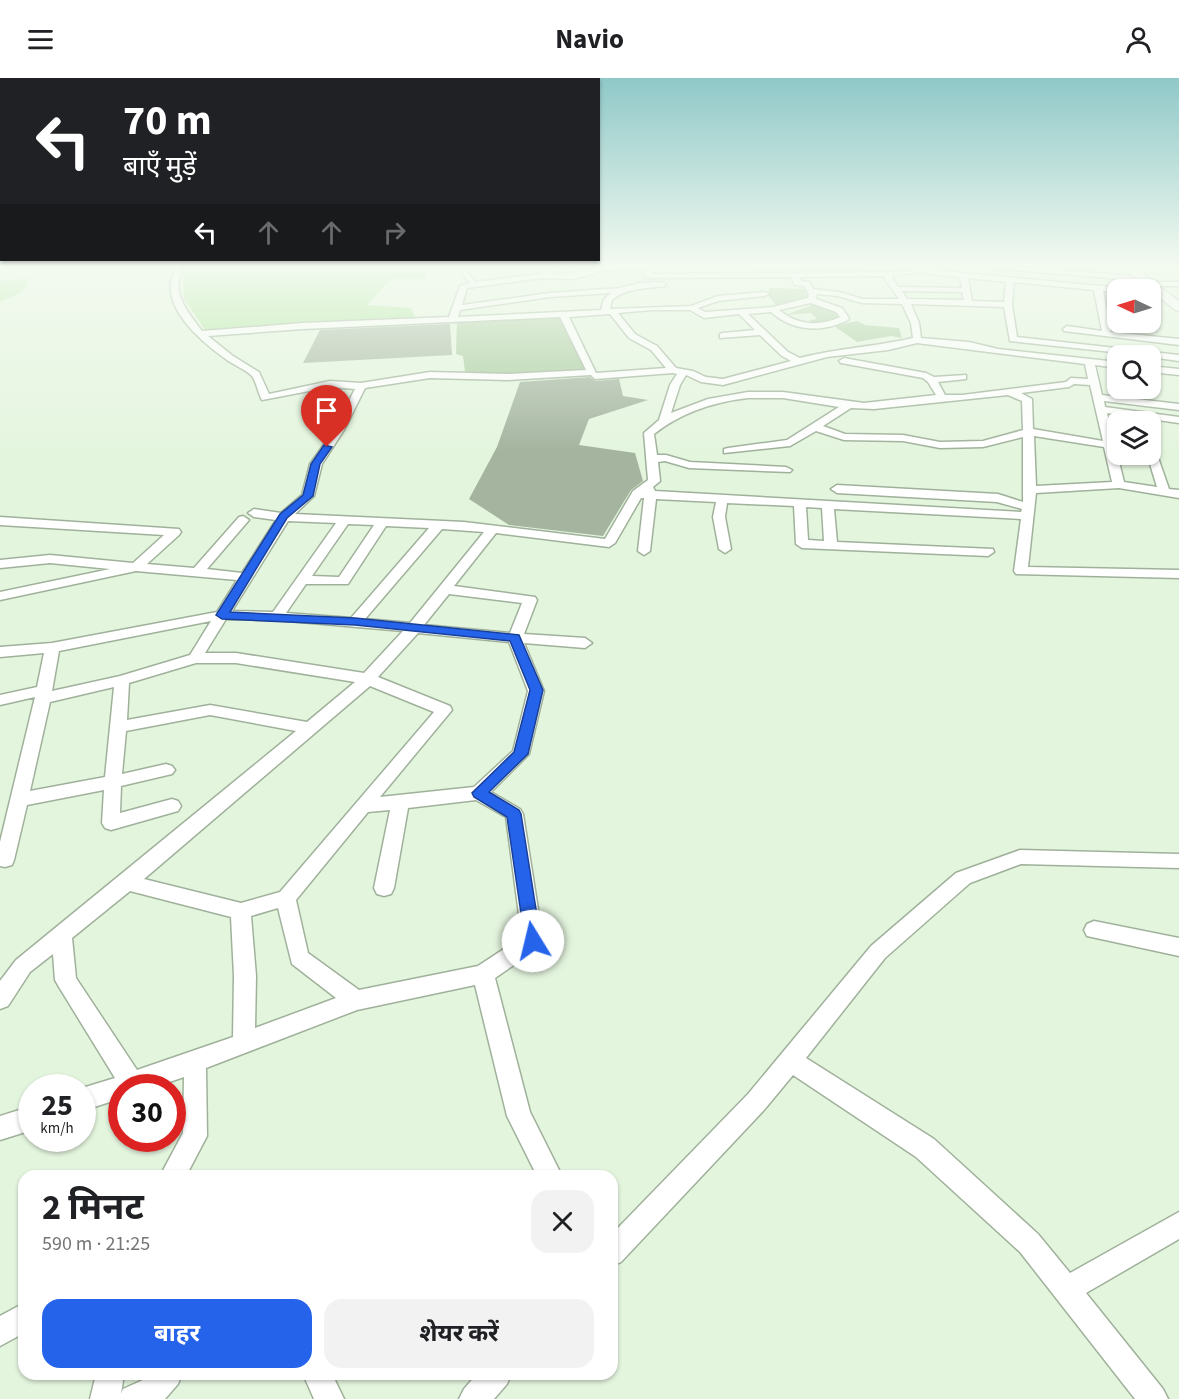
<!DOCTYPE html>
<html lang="hi">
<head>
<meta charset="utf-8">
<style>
  body { margin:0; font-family:"Source Sans 3","Noto Sans Devanagari",sans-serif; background:#f2f2f2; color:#202124; height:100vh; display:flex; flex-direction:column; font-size:22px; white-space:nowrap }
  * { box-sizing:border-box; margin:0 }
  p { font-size:20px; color:#757577 }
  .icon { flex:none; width:33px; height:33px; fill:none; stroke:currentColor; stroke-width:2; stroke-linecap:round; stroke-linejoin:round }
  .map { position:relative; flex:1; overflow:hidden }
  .details { position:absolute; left:18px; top:1092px; width:600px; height:210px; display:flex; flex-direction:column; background:#fff; border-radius:18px; box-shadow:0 2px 4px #0004 }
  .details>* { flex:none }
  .guide { position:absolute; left:0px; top:0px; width:600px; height:183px; box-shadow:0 2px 4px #0004; background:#202124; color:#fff; overflow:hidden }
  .needle { width:39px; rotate:274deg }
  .fabs { position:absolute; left:1107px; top:201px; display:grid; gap:12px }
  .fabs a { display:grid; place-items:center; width:54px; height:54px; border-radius:12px; background:#fff; box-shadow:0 2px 4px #0004; font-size:30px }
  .speed { position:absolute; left:18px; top:996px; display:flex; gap:12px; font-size:30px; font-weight:700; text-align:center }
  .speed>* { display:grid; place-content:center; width:78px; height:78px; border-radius:50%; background:#fff; box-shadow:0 2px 4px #0004; line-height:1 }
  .speed small { font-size:15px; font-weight:400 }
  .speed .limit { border:9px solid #d22; background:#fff; color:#111 }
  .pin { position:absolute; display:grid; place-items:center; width:51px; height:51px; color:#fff; margin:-62px -26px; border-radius:50% 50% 50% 0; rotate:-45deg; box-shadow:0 0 6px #0007 }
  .pin .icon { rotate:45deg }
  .me { position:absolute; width:66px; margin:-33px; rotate:351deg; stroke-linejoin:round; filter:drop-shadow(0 0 4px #0008) }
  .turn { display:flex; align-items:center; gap:21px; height:126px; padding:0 24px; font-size:27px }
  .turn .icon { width:78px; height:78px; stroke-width:2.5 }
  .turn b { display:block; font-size:42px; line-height:51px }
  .lanes { display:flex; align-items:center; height:57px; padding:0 24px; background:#0003; justify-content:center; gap:30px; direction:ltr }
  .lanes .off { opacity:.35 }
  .round { display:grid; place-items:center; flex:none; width:63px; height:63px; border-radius:18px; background:#f2f2f2 }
  .headline { display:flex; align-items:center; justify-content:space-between; height:102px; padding:0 24px }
  h1 { font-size:36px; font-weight:700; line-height:45px }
  .action { display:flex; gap:12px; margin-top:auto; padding:12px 24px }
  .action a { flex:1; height:69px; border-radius:18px; background:#2563eb; color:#fff; font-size:24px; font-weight:700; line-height:69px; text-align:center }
  .action a+a { background:#f2f2f2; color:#202124 }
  header { display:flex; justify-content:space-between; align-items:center; height:78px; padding:0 24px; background:#fff; font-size:27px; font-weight:700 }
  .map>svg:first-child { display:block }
  .green { fill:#a7ca9b }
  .water { fill:#aae597 }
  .building { fill:#a4b49f }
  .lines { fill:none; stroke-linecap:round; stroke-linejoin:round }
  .minor-casing { stroke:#a0b19b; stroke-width:3 }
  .highway-casing { stroke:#a0b19b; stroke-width:2 }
  .minor { fill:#fff; fill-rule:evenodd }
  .highway { fill:#fff; fill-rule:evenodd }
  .route { fill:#2563eb; stroke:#184099; stroke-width:1.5 }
</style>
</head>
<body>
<header><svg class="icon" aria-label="menu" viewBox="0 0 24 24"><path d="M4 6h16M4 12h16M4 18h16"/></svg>Navio<svg class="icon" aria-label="person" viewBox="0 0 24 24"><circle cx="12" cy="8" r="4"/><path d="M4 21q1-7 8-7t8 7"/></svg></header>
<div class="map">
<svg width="1179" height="1321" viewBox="0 0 1179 1321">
  <rect width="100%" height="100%" fill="#e4f5de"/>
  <!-- green -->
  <path class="green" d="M 769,210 L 804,211 L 808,220 L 777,228 L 769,219 Z
    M 818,225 L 840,239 L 817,249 L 809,242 L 817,241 L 811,235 L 785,237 Z
    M 558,239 L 585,292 L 496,297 L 465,294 L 463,278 L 456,276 L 457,243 Z
    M 857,243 L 865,247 L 899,250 L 902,260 L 891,258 L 857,264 L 834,248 Z"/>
  <!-- water -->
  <path class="water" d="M 190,188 L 426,188 L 425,201 L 391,201 L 367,227 L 411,230 L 417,243 L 206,253 L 184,221 L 183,193 Z
    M 30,200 L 22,214 L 0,224 L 0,203 Z"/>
  <!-- building -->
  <path class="building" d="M 450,246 L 452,277 L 303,285 L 320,252 Z
    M 590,299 L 595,303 L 619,301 L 623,318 L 648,322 L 589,341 L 579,367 L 635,375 L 643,403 L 631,412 L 603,458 L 509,447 L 469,421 L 497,369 L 520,304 Z"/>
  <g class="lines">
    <defs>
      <path id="minor" d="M 177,188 L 184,188 C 169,213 187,233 202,253 L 303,245 L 449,239 L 460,208 L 470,205 L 460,192 L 464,190 L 475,204 L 539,196 L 556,188 L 565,188 L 551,196 C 571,197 583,193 602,189 C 618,186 637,188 653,188 L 652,196 L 901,194 L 944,188 L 932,192 L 1121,210 L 1118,214 L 1103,213 L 1111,254 L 1179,261 L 1179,267 L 1064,253 L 1063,251 L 1067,248 L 1102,253 L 1094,212 L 1014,204 L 1012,227 L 1017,259 L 1179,277 L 1179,283 L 1150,279 L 1150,278 L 1010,263 L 1004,229 L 911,226 L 919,245 L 921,260 L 969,264 L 998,271 L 1118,284 L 1118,290 L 1095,287 L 1102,317 L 1179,326 L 1179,332 L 1104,323 L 1105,329 L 1179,339 L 1179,345 L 1107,335 L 1124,404 L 1157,409 L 1147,376 L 1150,376 L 1150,367 L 1154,368 L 1169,411 L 1179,412 L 1179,420 L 1119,410 L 1036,415 L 1028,489 L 1179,492 L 1179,500 L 1016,496 L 1014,493 L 1021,441 L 834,431 L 837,464 L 993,471 L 994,474 L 988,478 L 802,470 L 796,466 L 794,428 L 727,425 L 725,439 L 731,471 L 725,475 L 719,471 L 713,439 L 716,424 L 656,421 L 650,473 L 644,477 L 638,473 L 644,420 L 641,420 L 615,465 L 609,469 L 496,455 L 454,508 L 535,519 L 537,522 L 524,556 L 585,560 L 592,565 L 585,570 L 524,565 L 544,613 L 529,676 L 491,714 L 520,731 L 523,736 L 543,863 L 540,869 L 495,900 L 530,1034 L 562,1098 L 537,1098 L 507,1038 L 475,907 L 357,932 L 206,990 L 207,1058 L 186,1098 L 160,1098 L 183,1055 L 184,999 L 152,1010 L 122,1010 L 122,1020 L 82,1033 L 82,1010 L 115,1000 L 59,909 L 55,902 L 53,876 L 30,894 L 8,928 L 0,931 L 0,903 L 16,882 L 296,653 L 210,637 L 126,653 L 122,696 L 166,686 L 172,688 L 175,692 L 172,696 L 121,708 L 120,735 L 172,721 L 178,723 L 181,728 L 178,733 L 111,752 L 105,750 L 102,745 L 104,712 L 27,727 L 14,782 L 12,787 L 5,789 L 0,788 L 0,764 L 35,619 L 0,627 L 0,617 L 37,609 L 44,575 L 0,579 L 0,569 L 52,565 L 217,534 L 237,502 L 136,493 L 0,522 L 0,514 L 110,491 L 50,485 L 0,490 L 0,482 L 50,477 L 133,485 L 164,457 L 0,447 L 0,439 L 179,451 L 181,454 L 179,457 L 147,486 L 194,490 L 239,439 L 243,438 L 249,442 L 207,491 L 242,495 L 276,442 L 254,439 L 248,435 L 254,431 L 281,435 L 302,417 L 310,386 L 334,352 L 355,311 L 330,309 L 262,322 C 258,315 256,302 251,297 C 244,291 234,287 227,282 C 199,262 154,224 177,188 ZM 646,190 L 644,198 L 648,200 L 791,199 L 795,207 L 804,208 L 809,216 L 808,220 L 773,229 L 705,234 L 698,230 L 718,223 L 765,218 L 769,216 L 765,214 L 718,218 L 691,228 L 610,231 L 612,222 C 628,209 645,211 665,208 L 666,206 L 662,204 L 640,205 L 620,210 L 550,215 L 462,227 L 467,210 L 542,200 L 573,201 L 603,193 ZM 926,193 L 929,196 L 960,199 L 962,210 L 898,209 L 891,198 ZM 883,198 L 899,221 L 863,221 L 839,214 L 813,211 L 809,204 L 801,203 L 799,199 ZM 968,200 L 1006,204 L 1004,224 L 972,223 ZM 902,213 L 962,214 L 964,222 L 907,221 ZM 611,215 L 604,221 L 601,232 L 458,239 L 460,232 L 550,219 ZM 817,216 L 838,218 L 862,225 L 902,226 L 911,245 L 913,260 C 875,269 837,270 800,280 L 788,274 L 748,236 L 771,234 C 794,254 821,255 848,242 L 849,240 L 842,230 L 816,221 ZM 811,225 L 836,234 L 840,239 C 819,249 797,247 779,232 ZM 652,232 L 690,232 L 704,240 L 739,236 L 755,252 L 723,255 L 720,256 L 720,260 L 760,257 L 782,278 L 791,283 L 723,301 L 706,299 L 693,293 L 676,290 L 657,268 L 635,256 L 618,235 ZM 610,236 L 629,260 L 651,272 L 666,290 L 596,295 L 569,239 ZM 560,239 L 586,292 L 508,296 L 430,294 L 361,305 L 330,303 L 269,316 L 259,294 L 233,278 L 208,258 L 303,251 ZM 917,265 L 1085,286 L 1088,301 L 1071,300 L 1066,304 L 962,317 L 945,317 L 938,304 L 966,301 L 966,297 L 934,299 L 926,295 L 844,280 L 839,283 L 841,285 L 923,300 L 928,304 L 936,317 L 864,325 L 783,314 L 748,314 L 708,321 L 671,335 L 680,307 L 686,297 L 701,304 L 723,307 L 827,279 L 888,272 ZM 673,295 L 677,296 L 670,307 L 659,342 L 644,355 L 648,402 L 633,413 L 605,461 L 464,444 L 295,436 L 314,418 L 322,386 L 344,352 L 365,310 L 430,300 L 508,302 L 591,297 L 595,301 ZM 1074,306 L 1090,307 L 1103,363 L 1033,351 L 1032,321 L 1021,315 L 1069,309 ZM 1008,317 L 1022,323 L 1023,352 L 983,363 L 940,364 L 903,357 L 845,356 L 823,348 L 851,330 L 874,331 ZM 748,320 L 783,320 L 839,329 L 787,362 L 728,370 L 724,371 L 724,375 L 790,368 L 816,353 L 844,362 L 903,363 L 940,370 L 983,369 L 1023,359 L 1023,424 L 998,416 L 837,407 L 831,411 L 837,415 L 997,424 L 1022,431 L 1021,434 L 655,413 L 653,409 L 660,403 L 658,384 L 665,383 L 689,390 L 790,394 L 792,392 L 786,389 L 690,384 L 666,377 L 657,377 L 654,356 C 682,334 714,324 748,320 ZM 1034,358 L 1104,369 L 1112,404 L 1036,408 ZM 806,429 L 822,430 L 824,463 L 808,462 ZM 288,443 L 336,445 L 273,534 L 232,533 ZM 348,446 L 374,447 L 339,499 L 312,498 ZM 386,448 L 429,450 L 351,540 L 286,535 L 306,506 L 348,506 ZM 442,451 L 484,454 L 410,545 L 365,541 ZM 449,516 L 522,525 L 510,555 L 424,547 ZM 226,541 L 277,542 L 403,553 L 364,595 L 236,575 L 205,575 ZM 211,543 L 190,577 L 120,598 L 52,613 L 59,573 ZM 418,555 L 509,564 L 528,613 L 513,673 L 474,709 L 380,719 L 452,632 L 450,628 L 378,599 ZM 196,585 L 236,585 L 355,604 L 307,644 L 210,627 L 127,642 L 129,605 ZM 370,608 L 434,634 L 280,814 L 241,825 L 144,801 ZM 114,609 L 105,699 L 30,713 L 50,624 ZM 476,722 L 506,739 L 522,859 L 478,888 L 359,912 L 308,875 L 296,822 L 368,734 L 390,732 L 374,810 L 377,816 L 384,818 L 391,816 L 394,810 L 408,730 ZM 130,813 L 231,839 L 234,898 L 233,959 L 137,992 L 76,900 L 72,860 ZM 278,830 L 292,886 L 336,920 L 255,950 L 256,898 L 251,838 Z
        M 987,188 L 1012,188 L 1144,199 L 1148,201 L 1144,203 L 991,190 Z
        M 1157,204 L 1179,204 L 1179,208 L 1154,208 L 1153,206 Z
        M 1150,288 L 1179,291 L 1179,297 L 1150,294 Z
        M 1020,772 L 1179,776 L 1179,790 L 1021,786 L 970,805 L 885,880 L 806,980 L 934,1061 L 1038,1156 L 1070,1195 L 1179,1134 L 1179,1161 L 1086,1215 L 1163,1311 L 1168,1321 L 1135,1321 L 1020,1174 L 916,1079 L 793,997 L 764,1032 L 621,1184 L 612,1188 L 612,1156 L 748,1016 L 871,868 L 956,795 Z
        M 1094,843 L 1179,860 L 1179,878 L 1087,858 L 1084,852 L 1087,846 Z
        M 32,1028 L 32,1052 L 0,1062 L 0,1038 Z
        M 24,1225 L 24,1255 L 0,1268 L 0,1238 Z
        M 96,1296 L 124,1296 L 121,1316 L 123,1311 L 145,1301 L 149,1296 L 182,1296 L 178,1306 L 165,1321 L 90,1321 Z
        M 303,1296 L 332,1296 L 344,1321 L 314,1321 Z
        M 477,1296 L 511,1296 L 507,1306 L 494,1321 L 459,1321 L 464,1311 Z"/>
      <path id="highway" d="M 1120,188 L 1133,188 L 1179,223 L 1179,233 L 1175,232 Z"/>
    </defs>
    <!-- minor casing -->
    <use href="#minor" class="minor-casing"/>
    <!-- highway casing -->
    <use href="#highway" class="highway-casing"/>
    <!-- minor -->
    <use href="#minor" class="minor"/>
    <!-- highway -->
    <use href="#highway" class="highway"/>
  </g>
  <!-- sky -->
  <linearGradient id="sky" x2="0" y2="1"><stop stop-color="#8fc8c8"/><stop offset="0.5" stop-color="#f3faf0"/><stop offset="1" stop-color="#f3faf0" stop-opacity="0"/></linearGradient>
  <rect width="1179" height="373" fill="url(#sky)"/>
  <!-- route -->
  <path class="route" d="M 324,367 L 332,369 L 320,386 L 313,418 L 287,440 L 230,534 L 355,540 L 519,557 L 543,612 L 528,676 L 489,714 L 519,732 L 521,736 L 541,863 L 539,869 L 533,871 L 527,869 L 525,863 L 507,739 L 474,719 L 472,715 L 514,674 L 530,612 L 510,563 L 355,547 L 222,541 L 216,537 L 280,436 L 303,417 L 311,386 Z"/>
</svg>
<div class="fabs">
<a><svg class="needle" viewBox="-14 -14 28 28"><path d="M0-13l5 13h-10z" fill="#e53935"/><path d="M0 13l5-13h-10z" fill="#757577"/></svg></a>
<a><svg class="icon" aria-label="search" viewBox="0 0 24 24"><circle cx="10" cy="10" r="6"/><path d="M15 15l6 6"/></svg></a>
<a><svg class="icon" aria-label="layers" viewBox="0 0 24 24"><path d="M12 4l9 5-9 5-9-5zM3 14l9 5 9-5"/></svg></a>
</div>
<div class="speed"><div>25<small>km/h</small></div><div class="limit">30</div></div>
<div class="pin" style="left:327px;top:369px;background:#d93025"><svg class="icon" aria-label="arrive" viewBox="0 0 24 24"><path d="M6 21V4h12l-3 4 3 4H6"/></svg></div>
<svg class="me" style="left:533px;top:863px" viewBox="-20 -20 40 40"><circle r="19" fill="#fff"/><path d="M0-13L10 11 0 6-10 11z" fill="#2563eb"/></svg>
<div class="guide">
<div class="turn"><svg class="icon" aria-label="left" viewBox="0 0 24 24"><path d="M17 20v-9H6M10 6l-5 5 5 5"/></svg><div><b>70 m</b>बाएँ मुड़ें</div></div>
<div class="lanes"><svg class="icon" aria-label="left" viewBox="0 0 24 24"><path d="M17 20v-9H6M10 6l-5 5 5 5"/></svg><svg class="icon off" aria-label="ahead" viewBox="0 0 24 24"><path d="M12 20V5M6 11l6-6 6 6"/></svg><svg class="icon off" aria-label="ahead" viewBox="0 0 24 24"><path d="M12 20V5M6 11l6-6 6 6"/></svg><svg class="icon off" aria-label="right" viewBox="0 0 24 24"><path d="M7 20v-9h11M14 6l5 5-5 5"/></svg></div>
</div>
<section class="details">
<div class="headline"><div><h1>2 मिनट</h1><p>590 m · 21:25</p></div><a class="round"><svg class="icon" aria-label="close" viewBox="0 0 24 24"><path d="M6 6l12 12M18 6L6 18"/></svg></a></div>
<div class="action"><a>बाहर</a><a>शेयर करें</a></div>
</section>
</div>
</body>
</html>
